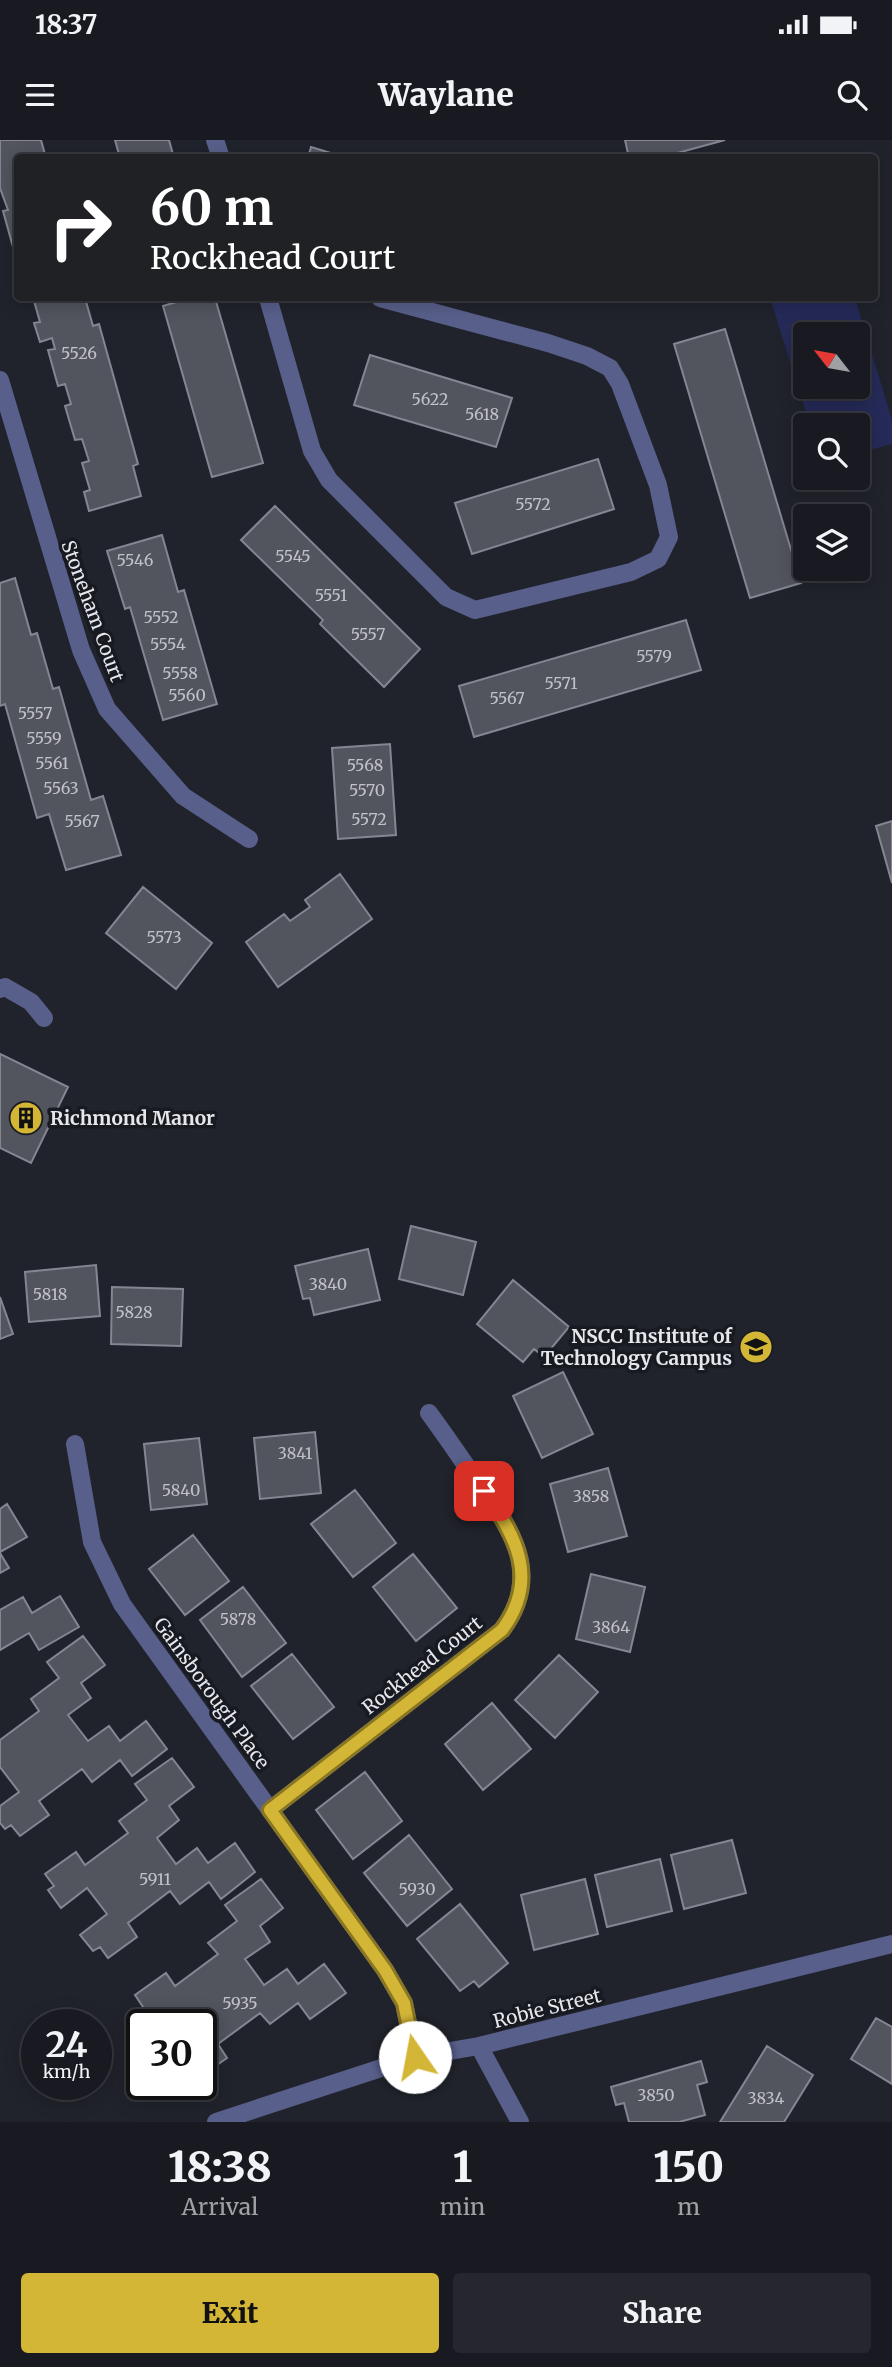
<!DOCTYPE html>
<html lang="en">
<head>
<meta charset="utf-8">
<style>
  body { margin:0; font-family:Merriweather,serif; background:#26272e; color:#f1f3f6; height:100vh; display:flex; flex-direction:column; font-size:26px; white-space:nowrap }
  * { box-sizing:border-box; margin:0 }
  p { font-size:23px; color:#9fa1a5 }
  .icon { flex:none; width:38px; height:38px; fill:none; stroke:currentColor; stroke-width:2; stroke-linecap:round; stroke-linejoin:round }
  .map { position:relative; height:1982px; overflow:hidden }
  .details { display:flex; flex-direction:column; background:#191a21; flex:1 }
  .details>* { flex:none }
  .hud { position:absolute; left:14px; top:14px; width:864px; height:147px; border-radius:7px; box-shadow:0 4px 18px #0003,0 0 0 2px #37383f; background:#202124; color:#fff; overflow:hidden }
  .needle { width:46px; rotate:301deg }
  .controls { position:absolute; left:793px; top:182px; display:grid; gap:14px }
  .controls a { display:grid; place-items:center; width:77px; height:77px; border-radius:7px; background:#191a21; box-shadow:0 4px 18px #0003,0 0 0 2px #37383f; font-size:35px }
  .speed { position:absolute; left:21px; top:1869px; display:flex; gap:14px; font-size:35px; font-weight:700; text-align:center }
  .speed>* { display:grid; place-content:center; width:91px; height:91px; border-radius:50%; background:#191a21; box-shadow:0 4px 18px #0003,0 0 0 2px #37383f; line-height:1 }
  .speed small { font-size:18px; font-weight:400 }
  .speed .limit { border:4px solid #111; border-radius:10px; background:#fff; color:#111 }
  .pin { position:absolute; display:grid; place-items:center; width:60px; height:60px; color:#fff; margin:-30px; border-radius:14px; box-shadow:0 4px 10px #0006 }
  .me { position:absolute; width:77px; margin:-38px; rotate:348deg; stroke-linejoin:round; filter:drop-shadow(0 0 5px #0008) }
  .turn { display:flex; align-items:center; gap:24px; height:147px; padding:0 21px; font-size:32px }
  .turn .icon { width:91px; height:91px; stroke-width:2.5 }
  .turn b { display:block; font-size:49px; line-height:60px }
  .eta { display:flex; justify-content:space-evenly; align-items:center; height:119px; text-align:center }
  .eta b { font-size:42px; font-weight:800; line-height:49px }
  .cta { display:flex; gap:14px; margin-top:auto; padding:14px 21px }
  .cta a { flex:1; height:80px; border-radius:7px; background:#d3b635; color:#111; font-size:28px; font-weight:800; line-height:80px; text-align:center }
  .cta a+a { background:#26272e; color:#f1f3f6 }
  .status { display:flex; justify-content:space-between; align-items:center; height:49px; padding:0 35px; background:#191a21; direction:ltr }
  .status svg { height:19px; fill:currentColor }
  header { display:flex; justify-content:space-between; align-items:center; height:91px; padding:0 21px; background:#191a21; font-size:32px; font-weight:800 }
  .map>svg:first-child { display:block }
  .green { fill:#252a58; fill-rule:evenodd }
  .building { fill:#52545e; stroke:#848691; stroke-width:2 }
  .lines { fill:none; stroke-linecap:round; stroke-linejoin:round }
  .service { stroke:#585f8a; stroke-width:18 }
  .minor { stroke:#585f8a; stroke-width:18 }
  .route-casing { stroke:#897622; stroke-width:18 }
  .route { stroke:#d3b635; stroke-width:12 }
  .labels { text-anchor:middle; stroke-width:7; stroke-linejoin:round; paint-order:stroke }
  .number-label { font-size:16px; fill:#c1c2c9 }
  .street-label { font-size:19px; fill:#e6e7ed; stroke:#181a22 }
  .poi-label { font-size:19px; font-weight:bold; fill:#e6e7ed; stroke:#181a22; text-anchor:start }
</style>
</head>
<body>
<div class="status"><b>18:37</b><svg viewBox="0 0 49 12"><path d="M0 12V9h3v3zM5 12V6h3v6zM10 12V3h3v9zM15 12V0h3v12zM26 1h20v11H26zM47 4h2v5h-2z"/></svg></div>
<header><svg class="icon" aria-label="menu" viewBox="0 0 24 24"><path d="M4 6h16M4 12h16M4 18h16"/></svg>Waylane<svg class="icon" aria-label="search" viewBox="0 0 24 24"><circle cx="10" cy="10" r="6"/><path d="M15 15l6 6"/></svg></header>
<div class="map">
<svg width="892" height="1982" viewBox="0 0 892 1982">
  <rect width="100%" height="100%" fill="#21232c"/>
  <!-- green -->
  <path class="green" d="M 770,158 L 855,158 L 892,280 L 892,304 L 858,313 L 858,285 L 810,285 ZM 805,194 L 858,194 L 858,247 L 805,247 Z"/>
  <!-- building -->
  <path class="building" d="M 0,0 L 41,0 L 46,18 L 18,18 L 18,106 L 13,107 L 3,71 L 8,70 L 0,48 Z
    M 115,0 L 169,0 L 174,18 L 120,18 Z
    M 625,0 L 725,0 L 659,18 L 629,18 Z
    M 311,7 L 347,18 L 308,18 Z
    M 27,158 L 85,158 L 93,186 L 99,184 L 138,324 L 133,326 L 141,356 L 89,371 L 84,352 L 90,350 L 82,323 L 89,321 L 82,299 L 75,300 L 65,266 L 71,264 L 65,244 L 58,246 L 48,210 L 55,209 L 52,198 L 40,202 L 34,183 L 40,182 L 34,161 L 29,162 Z
    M 190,158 L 215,158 L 263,323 L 212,337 L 163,166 Z
    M 725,189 L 801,443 L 750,458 L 674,204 Z
    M 370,215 L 512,258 L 496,307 L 354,265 Z
    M 598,319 L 614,369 L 472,414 L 455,363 Z
    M 275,366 L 420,509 L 384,547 L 320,484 L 323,480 L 241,400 Z
    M 162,395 L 178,452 L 184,450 L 217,564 L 163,580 L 130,467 L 125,469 L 107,411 Z
    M 15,438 L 31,495 L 37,493 L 53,549 L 59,547 L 91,660 L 103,656 L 121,715 L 66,730 L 49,674 L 37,678 L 5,564 L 0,566 L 0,443 Z
    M 686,480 L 701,530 L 474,597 L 459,546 Z
    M 390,604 L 396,695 L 338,699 L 332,608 Z
    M 892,681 L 892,743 L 876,686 Z
    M 340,734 L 372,779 L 278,847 L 246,802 L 284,774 L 290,781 L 310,767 L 305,760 Z
    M 143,747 L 212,803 L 176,849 L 106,793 Z
    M 0,914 L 68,947 L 31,1023 L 0,1008 Z
    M 411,1086 L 476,1102 L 463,1155 L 399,1139 Z
    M 368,1109 L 380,1160 L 314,1175 L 310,1158 L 303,1159 L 295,1126 Z
    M 96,1125 L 100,1176 L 29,1182 L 25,1132 Z
    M 513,1140 L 569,1187 L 544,1217 L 534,1209 L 523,1222 L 477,1184 Z
    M 112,1147 L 183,1149 L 181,1206 L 111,1204 Z
    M 0,1157 L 13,1194 L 0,1199 Z
    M 563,1232 L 593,1294 L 542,1318 L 513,1256 Z
    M 315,1292 L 321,1353 L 260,1359 L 254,1298 Z
    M 199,1298 L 207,1364 L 151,1370 L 144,1304 Z
    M 608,1328 L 627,1396 L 568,1412 L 550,1344 Z
    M 355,1350 L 396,1403 L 353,1437 L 311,1384 Z
    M 7,1364 L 27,1397 L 0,1412 L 0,1369 Z
    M 193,1395 L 229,1441 L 185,1475 L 149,1429 Z
    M 0,1413 L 9,1428 L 0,1433 Z
    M 413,1414 L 457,1468 L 416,1501 L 373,1447 Z
    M 591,1434 L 645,1447 L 630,1512 L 576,1499 Z
    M 243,1447 L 286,1503 L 242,1537 L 200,1480 Z
    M 60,1456 L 79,1487 L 39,1510 L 29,1493 L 0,1510 L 0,1470 L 23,1457 L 32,1473 Z
    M 83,1496 L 105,1525 L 81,1543 L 91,1558 L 68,1575 L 88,1601 L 109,1586 L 120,1601 L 146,1581 L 167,1609 L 132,1636 L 120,1620 L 92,1642 L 82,1629 L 39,1661 L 49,1675 L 20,1696 L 11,1685 L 5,1689 L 0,1683 L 0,1666 L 19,1652 L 0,1627 L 0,1600 L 39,1571 L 31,1559 L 59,1538 L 47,1522 Z
    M 292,1514 L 334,1567 L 293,1599 L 251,1546 Z
    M 559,1515 L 598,1552 L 555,1598 L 515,1560 Z
    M 492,1563 L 531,1609 L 483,1650 L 445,1604 Z
    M 172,1618 L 194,1647 L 169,1666 L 179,1680 L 157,1698 L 176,1724 L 197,1708 L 208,1723 L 235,1703 L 255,1732 L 221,1759 L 209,1742 L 180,1764 L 170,1751 L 128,1783 L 137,1797 L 108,1818 L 100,1807 L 93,1811 L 80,1795 L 107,1774 L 87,1748 L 61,1768 L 48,1750 L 54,1746 L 45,1734 L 76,1712 L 85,1725 L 128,1693 L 119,1681 L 147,1660 L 135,1644 Z
    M 365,1632 L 402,1681 L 353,1719 L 316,1670 Z
    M 409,1695 L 452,1749 L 407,1786 L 364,1733 Z
    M 732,1700 L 746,1753 L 684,1769 L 671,1715 Z
    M 660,1719 L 672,1771 L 607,1787 L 595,1735 Z
    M 261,1739 L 283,1768 L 260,1786 L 270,1802 L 245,1819 L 264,1845 L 287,1829 L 298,1844 L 324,1824 L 346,1853 L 310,1879 L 298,1863 L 270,1884 L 260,1873 L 218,1904 L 227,1918 L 201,1936 L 201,1885 L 189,1885 L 176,1869 L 156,1885 L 148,1885 L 139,1872 L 143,1867 L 135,1855 L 166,1833 L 175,1846 L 218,1814 L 208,1803 L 237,1781 L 225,1765 Z
    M 585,1739 L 598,1794 L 534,1810 L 521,1755 Z
    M 460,1764 L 508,1823 L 479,1847 L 474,1841 L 460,1851 L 417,1799 Z
    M 876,1878 L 892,1887 L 892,1944 L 851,1919 Z
    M 767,1906 L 813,1935 L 784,1982 L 720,1982 Z
    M 701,1921 L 707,1942 L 697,1945 L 705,1975 L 679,1982 L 629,1982 L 624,1963 L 616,1965 L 611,1947 Z"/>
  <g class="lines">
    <!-- service -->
    <path class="service" d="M 0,849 L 5,847 L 31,862 L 44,878"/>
    <!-- minor -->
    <path class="minor" d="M 215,0 L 221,18
      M 268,158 L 312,311 L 329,340 L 446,457 L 475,470 L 631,432 L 658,419 L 669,397 L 658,345 L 620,244 L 610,228 L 587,216 L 548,203 L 380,158
      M 0,240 L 81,510 L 107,569 L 183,656 L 249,699
      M 75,1304 L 92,1402 L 122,1464 L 385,1830 L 404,1863 L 415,1917
      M 270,1670 L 502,1490 C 543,1435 512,1390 479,1344 C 462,1320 446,1296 429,1273
      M 479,1906 L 520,1982
      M 216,1982 L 415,1917 L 479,1906 L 892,1804"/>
  </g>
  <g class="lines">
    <defs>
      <path id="route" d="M 415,1917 L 404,1863 L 385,1830 L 270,1670 L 502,1490 C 540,1439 516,1396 484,1351"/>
    </defs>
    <!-- route casing -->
    <use href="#route" class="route-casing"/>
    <!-- route -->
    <use href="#route" class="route"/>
  </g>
  <!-- icons -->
  <defs>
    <symbol id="building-disc" viewBox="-11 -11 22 22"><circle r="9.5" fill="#d3b635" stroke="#181a22"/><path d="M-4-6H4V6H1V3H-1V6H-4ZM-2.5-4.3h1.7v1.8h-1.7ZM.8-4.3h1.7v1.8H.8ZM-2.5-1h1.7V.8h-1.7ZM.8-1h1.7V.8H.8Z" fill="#111"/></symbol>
    <symbol id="university-disc" viewBox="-11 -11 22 22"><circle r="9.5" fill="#d3b635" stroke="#181a22"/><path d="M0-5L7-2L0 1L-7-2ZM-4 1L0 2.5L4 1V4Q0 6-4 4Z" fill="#111"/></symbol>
  </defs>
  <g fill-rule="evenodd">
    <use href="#building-disc" x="7" y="959" width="38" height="38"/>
    <use href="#university-disc" x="737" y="1188" width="38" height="38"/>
  </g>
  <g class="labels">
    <!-- number labels -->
    <g class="number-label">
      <text x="79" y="219">5526</text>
      <text x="430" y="265">5622</text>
      <text x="482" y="280">5618</text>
      <text x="533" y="370">5572</text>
      <text x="293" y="422">5545</text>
      <text x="135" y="426">5546</text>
      <text x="331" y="461">5551</text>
      <text x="161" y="483">5552</text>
      <text x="368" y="500">5557</text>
      <text x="168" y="510">5554</text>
      <text x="654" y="522">5579</text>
      <text x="180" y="539">5558</text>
      <text x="561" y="549">5571</text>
      <text x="187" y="561">5560</text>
      <text x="507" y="564">5567</text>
      <text x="35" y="579">5557</text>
      <text x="44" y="604">5559</text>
      <text x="52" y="629">5561</text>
      <text x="365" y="631">5568</text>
      <text x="61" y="654">5563</text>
      <text x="367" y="656">5570</text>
      <text x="369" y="685">5572</text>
      <text x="82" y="687">5567</text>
      <text x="164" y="803">5573</text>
      <text x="328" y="1150">3840</text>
      <text x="50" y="1160">5818</text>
      <text x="134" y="1178">5828</text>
      <text x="295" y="1319">3841</text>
      <text x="181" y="1356">5840</text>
      <text x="591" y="1362">3858</text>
      <text x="238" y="1485">5878</text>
      <text x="611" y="1493">3864</text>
      <text x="155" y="1745">5911</text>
      <text x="417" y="1755">5930</text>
      <text x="240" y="1869">5935</text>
      <text x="656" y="1961">3850</text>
      <text x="766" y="1964">3834</text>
    </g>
    <!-- street labels -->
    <g class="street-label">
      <text transform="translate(93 471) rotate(70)" y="7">Stoneham Court</text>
      <text transform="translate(422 1525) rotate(-38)" y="7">Rockhead Court</text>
      <text transform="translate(212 1553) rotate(54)" y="7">Gainsborough Place</text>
      <text transform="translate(547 1868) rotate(-14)" y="7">Robie Street</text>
    </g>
    <!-- poi labels -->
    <g class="poi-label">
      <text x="50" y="985">Richmond Manor</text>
      <text x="732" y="1203" text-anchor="end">NSCC Institute of<tspan x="732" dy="22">Technology Campus</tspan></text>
    </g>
  </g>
</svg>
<div class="controls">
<a><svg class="needle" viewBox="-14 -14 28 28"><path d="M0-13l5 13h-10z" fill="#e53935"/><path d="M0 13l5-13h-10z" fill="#9fa1a5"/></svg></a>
<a><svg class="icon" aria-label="search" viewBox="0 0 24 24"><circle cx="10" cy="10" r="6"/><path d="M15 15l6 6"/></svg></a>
<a><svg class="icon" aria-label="layers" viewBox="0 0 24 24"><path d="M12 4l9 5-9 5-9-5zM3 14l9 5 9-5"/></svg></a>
</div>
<div class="speed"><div>24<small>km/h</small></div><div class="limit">30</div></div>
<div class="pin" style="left:484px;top:1351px;background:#d93025"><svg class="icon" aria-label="arrive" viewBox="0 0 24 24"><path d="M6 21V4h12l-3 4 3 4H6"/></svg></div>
<svg class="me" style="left:415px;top:1917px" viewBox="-20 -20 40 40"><circle r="19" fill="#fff"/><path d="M0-13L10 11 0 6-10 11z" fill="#d3b635"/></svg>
<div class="hud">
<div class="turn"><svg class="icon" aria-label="right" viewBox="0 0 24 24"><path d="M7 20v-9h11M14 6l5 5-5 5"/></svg><div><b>60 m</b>Rockhead Court</div></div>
</div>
</div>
<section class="details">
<div class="eta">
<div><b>18:38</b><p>Arrival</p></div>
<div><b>1</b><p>min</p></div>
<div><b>150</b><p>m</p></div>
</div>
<div class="cta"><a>Exit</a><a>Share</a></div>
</section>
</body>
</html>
